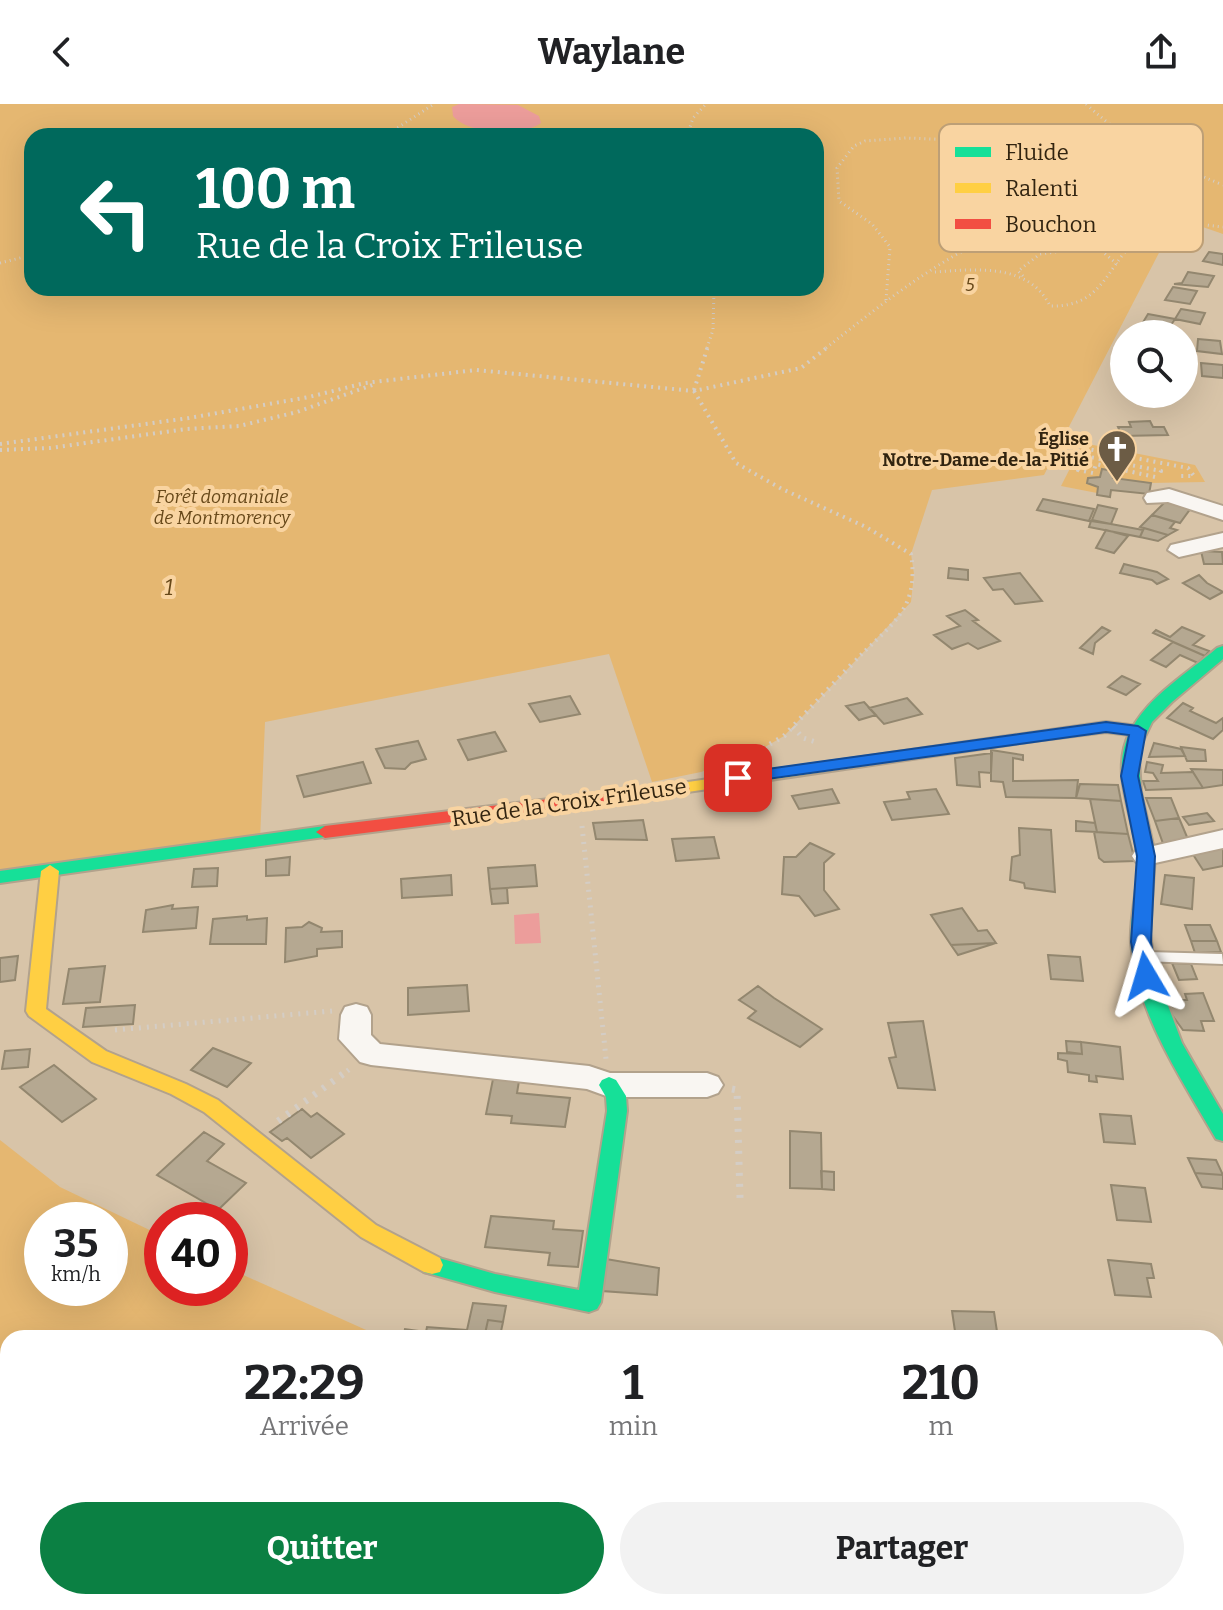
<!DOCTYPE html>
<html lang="fr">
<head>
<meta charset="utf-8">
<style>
  body { margin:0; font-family:Bitter,serif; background:#f2f2f2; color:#202124; height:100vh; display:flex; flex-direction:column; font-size:30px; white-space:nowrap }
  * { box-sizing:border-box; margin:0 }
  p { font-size:26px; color:#757577 }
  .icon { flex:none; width:44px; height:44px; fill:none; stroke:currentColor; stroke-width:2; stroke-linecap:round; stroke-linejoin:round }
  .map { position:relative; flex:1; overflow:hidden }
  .details { position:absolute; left:0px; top:1226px; width:1224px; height:280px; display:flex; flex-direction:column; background:#fff; border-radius:24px 24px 0 0; box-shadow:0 8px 32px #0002 }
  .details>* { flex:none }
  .top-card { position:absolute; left:24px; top:24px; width:800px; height:168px; border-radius:24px; box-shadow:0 8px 32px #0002; background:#00695c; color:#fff; overflow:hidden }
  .buttons { position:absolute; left:1110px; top:216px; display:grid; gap:16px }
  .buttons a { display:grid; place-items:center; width:88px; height:88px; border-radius:50%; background:#fff; box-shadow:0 8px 32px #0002; font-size:40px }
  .speed { position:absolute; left:24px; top:1098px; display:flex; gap:16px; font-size:40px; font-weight:700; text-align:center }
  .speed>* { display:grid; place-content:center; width:104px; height:104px; border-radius:50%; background:#fff; box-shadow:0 8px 32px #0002; line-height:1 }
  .speed small { font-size:20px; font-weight:400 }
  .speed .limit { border:12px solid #d22; background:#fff; color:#111 }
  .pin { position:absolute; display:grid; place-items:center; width:68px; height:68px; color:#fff; margin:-34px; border-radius:16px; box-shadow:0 4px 12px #0006 }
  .me { position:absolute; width:88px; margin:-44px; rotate:353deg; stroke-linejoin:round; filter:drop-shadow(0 0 6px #0008) }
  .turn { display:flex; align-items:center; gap:28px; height:168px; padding:0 40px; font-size:36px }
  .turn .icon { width:104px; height:104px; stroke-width:2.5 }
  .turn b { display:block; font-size:56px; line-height:68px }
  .eta { display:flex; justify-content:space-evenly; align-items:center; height:136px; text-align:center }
  .eta b { font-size:48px; font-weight:700; line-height:56px }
  .primary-button { display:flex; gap:16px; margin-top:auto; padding:16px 40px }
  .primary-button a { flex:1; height:92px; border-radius:48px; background:#0b8043; color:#fff; font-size:32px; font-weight:700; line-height:92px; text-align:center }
  .primary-button a+a { background:#f2f2f2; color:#202124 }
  header { display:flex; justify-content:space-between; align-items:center; height:104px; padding:0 40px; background:#fff; font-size:36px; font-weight:700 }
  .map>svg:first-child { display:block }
  .green { fill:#e5b771; fill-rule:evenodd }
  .water { fill:#ec9d9b }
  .building { fill:#b5a891; stroke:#93876f; stroke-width:2 }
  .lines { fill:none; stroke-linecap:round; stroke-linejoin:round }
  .lane-casing { stroke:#b2a28c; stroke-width:4 }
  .street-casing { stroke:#b2a28c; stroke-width:4 }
  .fast-casing { stroke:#b2a28c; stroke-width:4 }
  .slow-casing { stroke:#b2a28c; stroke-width:4 }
  .jam-casing { stroke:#b2a28c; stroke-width:4 }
  .path-far3 { stroke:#d4cdc5; stroke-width:3; stroke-dasharray:1 4; stroke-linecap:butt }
  .path-far2 { stroke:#d4cdc5; stroke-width:4; stroke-dasharray:2 5; stroke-linecap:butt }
  .path-far1 { stroke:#d4cdc5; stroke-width:5; stroke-dasharray:2 6; stroke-linecap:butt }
  .path { stroke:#d4cdc5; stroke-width:7; stroke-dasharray:3 8; stroke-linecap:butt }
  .lane { fill:#f9f6f2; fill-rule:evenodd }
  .street { fill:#f9f6f2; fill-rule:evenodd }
  .fast { fill:#16e098; fill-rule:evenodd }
  .slow { fill:#ffcf43; fill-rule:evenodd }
  .jam { fill:#f24e42; fill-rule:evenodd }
  .route { fill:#1a73e8; stroke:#114b97; stroke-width:2 }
  .labels { text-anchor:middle; stroke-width:8; stroke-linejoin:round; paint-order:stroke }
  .far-park-label { font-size:18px; font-style:italic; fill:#674819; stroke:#f9d4a1 }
  .far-poi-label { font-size:18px; font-weight:bold; fill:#322410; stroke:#f9d4a1; text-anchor:end }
  .park-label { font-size:22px; font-style:italic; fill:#674819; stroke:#f9d4a1 }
  .street-label { font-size:22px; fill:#322410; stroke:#f9d4a1 }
  .key { fill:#f9d4a1; stroke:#bd9f76; stroke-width:2 }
  .key-label { font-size:22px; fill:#322410 }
</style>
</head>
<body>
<header><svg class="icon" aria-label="back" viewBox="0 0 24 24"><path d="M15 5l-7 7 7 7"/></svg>Waylane<svg class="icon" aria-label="share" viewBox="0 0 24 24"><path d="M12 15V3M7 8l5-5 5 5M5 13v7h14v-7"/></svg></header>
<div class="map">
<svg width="1223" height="1506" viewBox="0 0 1223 1506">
  <rect width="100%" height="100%" fill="#d8c4a8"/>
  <!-- green -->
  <path class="green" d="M 0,0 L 1223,0 L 1223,130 L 1177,114 L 1044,371 L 932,386 L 911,450 L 914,470 L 911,498 L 784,632 L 753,650 L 701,668 L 652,678 L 609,550 L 265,618 L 260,736 L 0,773 ZM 32,32 L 816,32 L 816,184 L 32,184 Z
    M 1083,339 L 1195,361 L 1205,378 L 1148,379 L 1113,374 L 1114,367 L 1102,365 L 1100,373 L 1088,374 L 1087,378 L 1098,383 L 1097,389 L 1061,382 Z
    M 0,1036 L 60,1083 L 162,1132 L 162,1184 L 230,1184 L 230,1165 L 384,1234 L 8,1234 L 8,1498 L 908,1498 L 911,1506 L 0,1506 ZM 42,1116 L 110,1116 L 110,1184 L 42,1184 Z"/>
  <!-- water -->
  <path class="water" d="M 459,0 L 518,1 L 539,12 L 541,19 C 522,33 469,31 453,12 L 452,3 Z
    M 539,809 L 541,839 L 515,840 L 514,811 Z"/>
  <!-- building -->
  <path class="building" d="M 1209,148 L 1223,150 L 1223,161 L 1203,157 Z
    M 1188,168 L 1214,172 L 1208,183 L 1174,180 L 1182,179 Z
    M 1173,183 L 1197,187 L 1190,200 L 1165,196 Z
    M 1181,205 L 1205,209 L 1200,220 L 1175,215 Z
    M 1148,210 L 1175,215 L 1169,224 L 1142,220 Z
    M 1198,235 L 1220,237 L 1222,250 L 1197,247 Z
    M 1201,259 L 1223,261 L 1223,274 L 1202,272 Z
    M 1150,317 L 1153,323 L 1164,323 L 1168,331 L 1122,332 L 1118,323 L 1131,323 L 1129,318 Z
    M 1102,365 L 1114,367 L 1113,374 L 1151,379 L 1149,390 L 1111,386 L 1110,393 L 1097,391 L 1098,383 L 1087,379 L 1088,374 L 1100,373 Z
    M 1043,395 L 1094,405 L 1089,417 L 1037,406 Z
    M 1166,397 L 1191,404 L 1180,419 L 1152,411 Z
    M 1098,401 L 1117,405 L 1111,420 L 1092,416 Z
    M 1152,411 L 1175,418 L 1170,424 L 1177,426 L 1168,431 L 1140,423 Z
    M 1091,417 L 1111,420 L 1143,426 L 1140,433 L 1089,423 Z
    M 1144,424 L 1168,431 L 1158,437 L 1140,433 Z
    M 1106,426 L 1128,432 L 1114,449 L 1096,444 Z
    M 1201,447 L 1222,448 L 1223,460 L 1204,460 Z
    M 1124,460 L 1157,468 L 1168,475 L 1157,480 L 1152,476 L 1120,469 Z
    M 949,464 L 968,466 L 968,476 L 948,474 Z
    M 1020,469 L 1042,497 L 1015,500 L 1003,485 L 993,486 L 984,474 Z
    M 1199,471 L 1207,479 L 1223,488 L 1210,495 L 1183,479 Z
    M 965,506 L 978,516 L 973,517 L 1000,537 L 978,545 L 968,539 L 952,545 L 934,531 L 960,522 L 947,512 Z
    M 1102,523 L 1110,527 L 1095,539 L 1093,550 L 1080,544 Z
    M 1182,523 L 1204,532 L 1193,541 L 1209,547 L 1205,552 L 1153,529 L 1156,526 L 1170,533 Z
    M 1173,538 L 1205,552 L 1198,559 L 1180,551 L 1166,563 L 1151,556 Z
    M 1122,572 L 1140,580 L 1126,591 L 1108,583 Z
    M 570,592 L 580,610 L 540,618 L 529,600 Z
    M 907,594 L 922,610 L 884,620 L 869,604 Z
    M 864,598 L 876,611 L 859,616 L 846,602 Z
    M 1183,599 L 1193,604 L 1190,607 L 1216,619 L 1223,614 L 1223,626 L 1213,635 L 1167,614 Z
    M 495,628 L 506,647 L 468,656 L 458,636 Z
    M 418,637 L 426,655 L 411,659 L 405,665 L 385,664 L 376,645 Z
    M 1154,639 L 1181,645 L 1185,652 L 1149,653 Z
    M 1181,643 L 1205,646 L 1206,657 L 1187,657 Z
    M 991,646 L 1023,651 L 1023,656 L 1013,654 L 1013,677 L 1078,676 L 1076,694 L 1006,693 L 1003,678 L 991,677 Z
    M 992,649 L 991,669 L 979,668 L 980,683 L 957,681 L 955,654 Z
    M 363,658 L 371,679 L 304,693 L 297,672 Z
    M 1147,658 L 1163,661 L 1161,669 L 1193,668 L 1203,684 L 1146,686 L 1143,677 L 1158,677 L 1153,669 L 1145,668 Z
    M 1191,665 L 1223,666 L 1223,681 L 1203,684 Z
    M 1080,680 L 1118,681 L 1121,697 L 1076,694 Z
    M 832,685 L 839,699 L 799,705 L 792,692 Z
    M 936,685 L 949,710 L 892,716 L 884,698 L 910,695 L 907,688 Z
    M 1146,694 L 1171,694 L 1179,714 L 1155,717 Z
    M 1090,695 L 1121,697 L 1128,730 L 1097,728 Z
    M 1207,709 L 1214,717 L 1189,721 L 1183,713 Z
    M 1179,714 L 1190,740 L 1165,745 L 1155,717 Z
    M 643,716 L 647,736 L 596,735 L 593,719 Z
    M 1076,717 L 1095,719 L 1097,728 L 1076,727 Z
    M 1019,724 L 1051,726 L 1055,788 L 1025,784 L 1024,779 L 1010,776 L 1012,753 L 1020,751 Z
    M 1094,728 L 1128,730 L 1135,757 L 1104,758 L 1099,754 Z
    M 714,733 L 719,754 L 676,757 L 672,735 Z
    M 810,739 L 834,750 L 824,759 L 824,786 L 839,805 L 815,812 L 799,792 L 782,790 L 784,753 L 796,753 Z
    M 1223,742 L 1223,762 L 1203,766 L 1192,749 Z
    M 290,753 L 289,771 L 266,772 L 266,756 Z
    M 535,761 L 537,782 L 490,785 L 488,764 Z
    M 218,764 L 217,782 L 192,783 L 194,765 Z
    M 451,771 L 452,791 L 402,794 L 401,775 Z
    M 1165,771 L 1194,774 L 1192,805 L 1161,800 Z
    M 507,784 L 508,799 L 492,800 L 490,785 Z
    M 173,801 L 172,805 L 198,803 L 196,824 L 143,828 L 146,806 Z
    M 962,804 L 978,827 L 987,826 L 996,839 L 951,841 L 931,811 Z
    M 247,812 L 247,816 L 267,814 L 266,840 L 210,840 L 213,815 Z
    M 309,818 L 322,824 L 321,828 L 342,827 L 342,843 L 317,845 L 317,852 L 285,858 L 286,824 L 302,823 Z
    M 1185,821 L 1210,821 L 1217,837 L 1191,837 Z
    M 1191,837 L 1217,837 L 1221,848 L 1195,849 Z
    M 996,839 L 958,851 L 951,841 Z
    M 1048,851 L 1080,853 L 1083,877 L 1051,875 Z
    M 18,852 L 15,876 L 0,878 L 0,854 Z
    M 1172,859 L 1191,860 L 1197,875 L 1179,876 Z
    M 105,862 L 100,898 L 63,900 L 69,865 Z
    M 467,881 L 469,907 L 408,911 L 408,884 Z
    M 758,882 L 774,894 L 822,925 L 800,943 L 748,914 L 756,907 L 739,896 Z
    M 1203,889 L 1214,917 L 1201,917 L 1204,927 L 1183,926 L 1161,896 L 1187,896 L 1185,890 Z
    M 135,901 L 133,920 L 83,923 L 86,904 Z
    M 923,917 L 935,986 L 898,984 L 889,954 L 896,953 L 888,919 Z
    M 1066,937 L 1081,938 L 1082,950 L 1067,948 Z
    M 1081,938 L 1120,943 L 1123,975 L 1096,972 L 1097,978 L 1089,977 L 1089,971 L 1068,968 L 1067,957 L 1058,955 L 1058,949 L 1082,950 Z
    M 213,944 L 251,959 L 227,983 L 191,966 Z
    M 30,945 L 28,963 L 2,965 L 5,947 Z
    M 54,961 L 96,995 L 62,1018 L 20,983 Z
    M 493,975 L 519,977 L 517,989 L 570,994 L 565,1023 L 511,1019 L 512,1012 L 486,1010 Z
    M 302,1005 L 311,1013 L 317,1009 L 344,1030 L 311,1054 L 287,1034 L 282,1037 L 270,1028 Z
    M 1100,1010 L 1131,1012 L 1135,1040 L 1104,1038 Z
    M 790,1027 L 821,1029 L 822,1085 L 790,1084 Z
    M 204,1028 L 224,1040 L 207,1057 L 246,1079 L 218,1106 L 157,1071 Z
    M 1188,1054 L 1216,1056 L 1223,1071 L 1195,1069 Z
    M 821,1067 L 834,1068 L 834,1086 L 822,1085 Z
    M 1195,1069 L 1223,1071 L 1223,1085 L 1202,1083 Z
    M 1111,1081 L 1145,1084 L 1151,1118 L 1117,1116 Z
    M 491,1112 L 554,1117 L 553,1125 L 583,1127 L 578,1163 L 548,1161 L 550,1149 L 485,1143 Z
    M 606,1155 L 659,1164 L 657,1191 L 602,1187 Z
    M 1108,1156 L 1151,1160 L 1154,1174 L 1147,1174 L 1151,1193 L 1115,1191 Z
    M 473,1199 L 506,1202 L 503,1218 L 488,1216 L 484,1234 L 403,1234 L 405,1225 L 426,1228 L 427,1223 L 467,1226 Z
    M 952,1207 L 994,1208 L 998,1234 L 956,1234 Z
    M 488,1216 L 503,1218 L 500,1232 L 485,1230 Z
    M 1216,1262 L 1223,1263 L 1223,1311 L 1216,1311 Z"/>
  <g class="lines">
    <defs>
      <path id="lane" d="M 1147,848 L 1222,850 L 1223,860 L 1142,857 L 1140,853 Z"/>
      <path id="street" d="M 1169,385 L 1223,402 L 1223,416 L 1168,398 L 1147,399 L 1144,394 L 1147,389 Z
        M 1223,429 L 1223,443 L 1179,453 L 1168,446 L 1171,441 Z
        M 1223,726 L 1223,744 L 1146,761 L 1136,758 L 1132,752 L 1136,746 Z
        M 356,900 L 367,903 L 371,911 L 371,931 L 380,940 L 589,962 L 610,969 L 707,969 L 718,973 L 723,981 L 718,989 L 707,993 L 609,993 L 587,985 L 371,961 L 360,958 L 339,935 L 341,911 L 345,903 Z
        M 1223,1452 L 1223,1492 L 1216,1494 L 1216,1455 Z"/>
      <path id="fast" d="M 1223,542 L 1223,555 L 1172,598 L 1152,618 L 1141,641 L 1139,656 L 1141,688 L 1155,750 L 1150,830 L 1155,867 L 1182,939 L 1223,1010 L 1223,1037 L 1216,1035 C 1181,974 1137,911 1131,839 C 1129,809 1141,778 1137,748 C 1132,708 1110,667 1130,628 C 1148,592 1188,569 1217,544 Z
        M 325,722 L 334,728 L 331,732 L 0,779 L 0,767 Z
        M 609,973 L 616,976 L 626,992 L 627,1007 L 601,1198 L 597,1205 L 589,1208 L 495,1188 L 424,1168 L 421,1161 L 424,1154 L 432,1152 L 495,1170 L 579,1186 L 607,1007 L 606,993 L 599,981 L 602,976 Z"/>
      <path id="slow" d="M 1106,618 L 1138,622 L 1146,627 L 1138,632 L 1106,628 L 1042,636 L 681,689 L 672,684 L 681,679 Z
        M 50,761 L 59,767 L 46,905 L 106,947 L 186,980 L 218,996 L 376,1121 L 440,1154 L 443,1161 L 440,1168 L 432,1170 L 424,1168 L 361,1133 L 204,1008 L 171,990 L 92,958 L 29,912 L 26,907 L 41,767 Z"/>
      <path id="jam" d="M 681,679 L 690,684 L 687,688 L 325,734 L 316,728 L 325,722 Z"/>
    </defs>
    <!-- lane casing -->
    <use href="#lane" class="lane-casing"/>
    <!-- street casing -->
    <use href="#street" class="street-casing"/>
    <!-- fast casing -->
    <use href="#fast" class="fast-casing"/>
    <!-- slow casing -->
    <use href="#slow" class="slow-casing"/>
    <!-- jam casing -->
    <use href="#jam" class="jam-casing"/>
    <!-- path-far3 -->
    <path class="path-far3" d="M 1086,0 C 1135,44 1163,56 1223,81
      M 397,25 L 506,32
      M 385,32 L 434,0
      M 687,32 L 693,14 L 706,0
      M 1086,144 L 1103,148 L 1117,160
      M 0,159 L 32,151
      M 935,168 C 976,165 1029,159 1050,202 C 1109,204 1107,151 1148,128 C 1157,122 1169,122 1179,120
      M 1023,172 L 1018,167 L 1040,150 L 1086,144 L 1095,125 L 1122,120 L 1162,122
      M 886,196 L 890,143 L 872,120 L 839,97 L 837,64 L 854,42 L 865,37 L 906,34 L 1036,39 L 1124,34
      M 707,244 L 713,226 L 714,184
      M 826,244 C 892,192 978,121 1064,112 C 1117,107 1171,117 1223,123"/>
    <!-- path-far2 -->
    <path class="path-far2" d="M 694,286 L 708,242
      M 694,287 L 736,359 L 782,385 L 866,423 L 911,450 C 920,508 889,521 852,560
      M 0,340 L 189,314 L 309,293 L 365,279 L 476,266 L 694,287 L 801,264 L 829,242
      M 0,346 L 50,344 L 186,325 L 239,322 L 297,308 L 375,280
      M 1085,352 L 1161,367 L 1159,372
      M 1155,373 L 1096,360 L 1093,369 L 1078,366 L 1088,345 L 1188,364 L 1194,372 L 1178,372"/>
    <!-- path-far1 -->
    <path class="path-far1" d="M 793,623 L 803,634 L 819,639
      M 756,648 L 784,632 L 854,558
      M 582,722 L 606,955
      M 115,926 L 332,907
      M 341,972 L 351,964"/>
    <!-- path -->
    <path class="path" d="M 732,985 L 737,986 L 740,1094
      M 278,1017 L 343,970"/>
    <!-- lane -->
    <use href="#lane" class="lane"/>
    <!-- street -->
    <use href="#street" class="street"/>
    <!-- fast -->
    <use href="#fast" class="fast"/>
    <!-- slow -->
    <use href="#slow" class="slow"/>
    <!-- jam -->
    <use href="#jam" class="jam"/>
  </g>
  <!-- route -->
  <path class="route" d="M 1106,618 L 1138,622 L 1146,627 L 1138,672 L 1155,752 L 1151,838 L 1156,872 L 1146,879 L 1137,872 L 1131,838 L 1137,752 L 1121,672 L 1129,631 L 1106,628 L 738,679 L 730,674 L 738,669 Z"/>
  <!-- icons -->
  <defs>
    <symbol id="church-pin" viewBox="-11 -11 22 30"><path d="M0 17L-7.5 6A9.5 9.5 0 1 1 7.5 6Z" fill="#6c5c45" stroke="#f9d4a1"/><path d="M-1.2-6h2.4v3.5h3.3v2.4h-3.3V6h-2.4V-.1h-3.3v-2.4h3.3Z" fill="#fff"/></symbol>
  </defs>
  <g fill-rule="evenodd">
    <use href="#church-pin" x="1095" y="323" width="44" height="60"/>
  </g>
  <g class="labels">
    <!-- far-park labels -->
    <g class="far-park-label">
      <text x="970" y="187">5</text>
      <text x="222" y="399">Forêt domaniale<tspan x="222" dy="21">de Montmorency</tspan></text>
    </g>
    <!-- far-poi labels -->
    <g class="far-poi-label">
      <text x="1089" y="341">Église<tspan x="1089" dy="21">Notre-Dame-de-la-Pitié</tspan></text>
    </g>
    <!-- park labels -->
    <g class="park-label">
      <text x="169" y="491">1</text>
    </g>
    <!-- street labels -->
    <g class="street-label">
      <text transform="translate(569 698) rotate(-8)" y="8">Rue de la Croix Frileuse</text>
    </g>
  </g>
  <!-- legend -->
  <rect x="939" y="20" width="264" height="128" rx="12" class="key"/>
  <rect x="955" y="43" width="36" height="10" fill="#16e098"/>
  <rect x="955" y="79" width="36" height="10" fill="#ffcf43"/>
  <rect x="955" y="115" width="36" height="10" fill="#f24e42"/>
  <g class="key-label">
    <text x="1005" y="56">Fluide</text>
    <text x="1005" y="92">Ralenti</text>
    <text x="1005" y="128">Bouchon</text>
  </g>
</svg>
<div class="buttons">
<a><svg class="icon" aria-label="search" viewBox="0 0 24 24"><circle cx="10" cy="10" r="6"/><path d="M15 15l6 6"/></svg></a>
</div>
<div class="speed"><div>35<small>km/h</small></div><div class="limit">40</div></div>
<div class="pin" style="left:738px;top:674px;background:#d93025"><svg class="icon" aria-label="arrive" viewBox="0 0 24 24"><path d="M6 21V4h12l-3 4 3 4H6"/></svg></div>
<svg class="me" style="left:1146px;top:872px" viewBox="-20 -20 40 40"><path d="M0-17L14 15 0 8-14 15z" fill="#1a73e8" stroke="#fff" stroke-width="4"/></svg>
<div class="top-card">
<div class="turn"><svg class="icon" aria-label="left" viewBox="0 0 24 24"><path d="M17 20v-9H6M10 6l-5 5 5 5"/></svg><div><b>100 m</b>Rue de la Croix Frileuse</div></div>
</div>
<section class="details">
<div class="eta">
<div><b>22:29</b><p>Arrivée</p></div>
<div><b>1</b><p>min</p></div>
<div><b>210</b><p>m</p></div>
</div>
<div class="primary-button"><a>Quitter</a><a>Partager</a></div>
</section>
</div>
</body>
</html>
